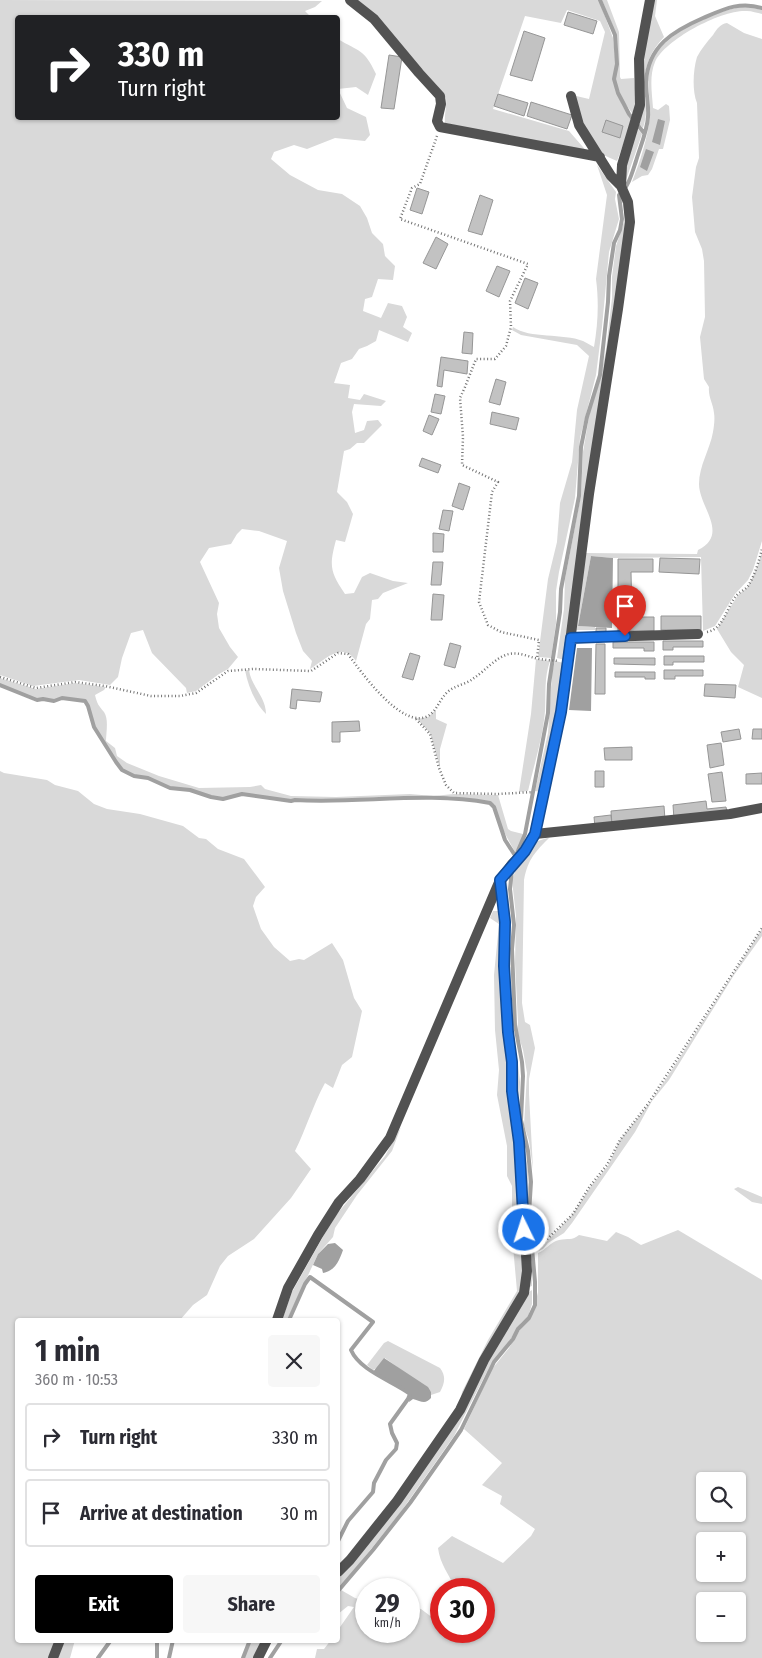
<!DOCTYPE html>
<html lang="en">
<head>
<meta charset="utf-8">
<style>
  body { margin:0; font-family:"Fira Sans Condensed",sans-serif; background:#f7f7f7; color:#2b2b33; height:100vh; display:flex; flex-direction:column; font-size:19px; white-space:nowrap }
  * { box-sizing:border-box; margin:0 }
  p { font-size:16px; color:#7c7c81 }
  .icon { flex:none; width:28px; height:28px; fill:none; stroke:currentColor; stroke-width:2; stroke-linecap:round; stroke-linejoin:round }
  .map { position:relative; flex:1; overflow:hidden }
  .panel { position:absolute; left:15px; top:1318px; width:325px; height:325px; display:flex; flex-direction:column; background:#fff; border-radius:5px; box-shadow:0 1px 4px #0004 }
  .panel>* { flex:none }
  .guide { position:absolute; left:15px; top:15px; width:325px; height:105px; border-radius:5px; box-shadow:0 1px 4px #0004; background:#202124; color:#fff; overflow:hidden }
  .controls { position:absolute; left:696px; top:1472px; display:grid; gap:10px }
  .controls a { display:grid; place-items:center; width:50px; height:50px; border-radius:5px; background:#fff; box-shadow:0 1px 4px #0004; font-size:25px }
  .speed { position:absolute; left:355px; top:1578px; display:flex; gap:10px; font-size:25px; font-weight:700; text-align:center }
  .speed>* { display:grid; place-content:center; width:65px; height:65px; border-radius:50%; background:#fff; box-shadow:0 1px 4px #0004; line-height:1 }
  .speed small { font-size:12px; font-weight:400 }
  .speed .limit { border:8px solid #d22; background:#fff; color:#111 }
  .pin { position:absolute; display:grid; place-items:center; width:42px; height:42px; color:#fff; margin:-51px -21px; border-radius:50% 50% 50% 0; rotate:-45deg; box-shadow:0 0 5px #0007 }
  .pin .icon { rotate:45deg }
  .me { position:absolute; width:55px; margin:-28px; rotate:356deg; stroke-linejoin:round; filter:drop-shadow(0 0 4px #0008) }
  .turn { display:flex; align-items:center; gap:18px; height:105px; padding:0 20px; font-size:22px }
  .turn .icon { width:65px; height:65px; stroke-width:2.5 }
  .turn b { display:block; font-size:35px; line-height:42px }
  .round { display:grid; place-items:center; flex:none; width:52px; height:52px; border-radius:5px; background:#f7f7f7 }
  .overview { display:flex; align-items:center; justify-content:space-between; height:85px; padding:0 20px }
  h1 { font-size:30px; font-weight:700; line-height:38px }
  .primary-button { display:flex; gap:10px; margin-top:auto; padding:10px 20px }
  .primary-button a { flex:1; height:58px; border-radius:5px; background:#000; color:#fff; font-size:20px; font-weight:700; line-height:58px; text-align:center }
  .primary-button a+a { background:#f7f7f7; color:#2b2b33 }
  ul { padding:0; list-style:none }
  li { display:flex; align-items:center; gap:15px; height:68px; margin:0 10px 8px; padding:0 10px; border:2px solid #e1e1e2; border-radius:5px }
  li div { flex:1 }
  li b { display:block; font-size:19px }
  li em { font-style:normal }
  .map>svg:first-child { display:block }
  .green { fill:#d9d9d9; fill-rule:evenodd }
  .water { fill:#a0a0a0 }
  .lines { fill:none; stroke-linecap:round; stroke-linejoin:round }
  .stream { stroke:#a0a0a0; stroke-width:4 }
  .building { fill:#c2c2c2; stroke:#969696 }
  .path { stroke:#747474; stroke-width:2.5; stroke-dasharray:1 2.5; stroke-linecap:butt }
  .street { stroke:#525252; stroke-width:10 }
  .route-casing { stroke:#114b97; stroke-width:12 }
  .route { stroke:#1a73e8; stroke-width:9 }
</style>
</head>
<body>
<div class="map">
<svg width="762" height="1658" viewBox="0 0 762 1658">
  <rect width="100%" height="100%" fill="#fff"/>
  <!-- green -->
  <path class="green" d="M 0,0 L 322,1 L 315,7 L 305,11 L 311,17 L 18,18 L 18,118 L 338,118 L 338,39 C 359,52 364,48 376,74 L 368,95 L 356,87 L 338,89 L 347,108 L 366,117 L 370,135 L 365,141 L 335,138 L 307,149 L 294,145 L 274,152 L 271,159 L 290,175 L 318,190 L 342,194 L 360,206 L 367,218 L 372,233 L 383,244 L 385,256 L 395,266 L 393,280 L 378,279 L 372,297 L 365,299 L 363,311 L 381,318 L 388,303 L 402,306 L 407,317 L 403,327 L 412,333 L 408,342 L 379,330 L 376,341 L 367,346 L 359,349 L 352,359 L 341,363 L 334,383 L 350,385 L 348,398 L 360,400 L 364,394 L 386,401 L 381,406 L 354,404 L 352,412 L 355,433 L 364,430 L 367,421 L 378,420 L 382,425 L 364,443 L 357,443 L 350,449 L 344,451 L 337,492 L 347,502 L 353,514 L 345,542 L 336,540 C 329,566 330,572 345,594 L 354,593 L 362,577 L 370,573 L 393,581 L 408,583 L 383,593 L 378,599 L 372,600 L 370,619 L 366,624 L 356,661 C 342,641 326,659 310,669 L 312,661 L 303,651 L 296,633 L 283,591 L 279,568 L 287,541 L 259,531 L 242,529 L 237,534 L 231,544 L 209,548 L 200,562 L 219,603 L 217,614 L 219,628 L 230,647 L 238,657 L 228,669 L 219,674 L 196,691 L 187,693 L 186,688 L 152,653 L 143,630 L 131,633 L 122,658 L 118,677 L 110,685 L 79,680 L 33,686 L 0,675 Z
    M 355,0 L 599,0 L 613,38 L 616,66 L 614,77 L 616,90 L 622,105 L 632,121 L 617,161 L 601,154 L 582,124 L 572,95 L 589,99 L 605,32 L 600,21 L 567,10 L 561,23 L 525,16 L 493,109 L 569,131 L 589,154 L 445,123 C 444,115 447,107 446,98 L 399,43 Z
    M 602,0 L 607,0 L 619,32 L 620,77 L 621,79 L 634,78 L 637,108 L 635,117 L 624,102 L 616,84 L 615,79 L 618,65 L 617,40 L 612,24 Z
    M 653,0 L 657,0 L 655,16 L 664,37 C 648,53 642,74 645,96 C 646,108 647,116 643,128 L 638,122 L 640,76 Z
    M 745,6 L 762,10 L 762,14 C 757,13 752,11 747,11 C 723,9 665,39 655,62 C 649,76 652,93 653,108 L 658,110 L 666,104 L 669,106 L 670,120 L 663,149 L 659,149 L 652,169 L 648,175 L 642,176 L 632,182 C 640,161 648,138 650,115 C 651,100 646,84 649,69 C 657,34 715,11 745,6 Z
    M 727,23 L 744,33 L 762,39 L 762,541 L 753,570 L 748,580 L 735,594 L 715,626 L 703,631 L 701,557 L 613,558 L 591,556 L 578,626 L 595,627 L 595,630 L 576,630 L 584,553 L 697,554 L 698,550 C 730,534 699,507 699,484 C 699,466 710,449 713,432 C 714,426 715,419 714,413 C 713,403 708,397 709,387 L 704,379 L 700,337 L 705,317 L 704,261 L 702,249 L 695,232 L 692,197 L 696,167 L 699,158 L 697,103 C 692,91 693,70 697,57 C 701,49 707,42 713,35 C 717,29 720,24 727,23 Z
    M 636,127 L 642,134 L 626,180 L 625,164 Z
    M 597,165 L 616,192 L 615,199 L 619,219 L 609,252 L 602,327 L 596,375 L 580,438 L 575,498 L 559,572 L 556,591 L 556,623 L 551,658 L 538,657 L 548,579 L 557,542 L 560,503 L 572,462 L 577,410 L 589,356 L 577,345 L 521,335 L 512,330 L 513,327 C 530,339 563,333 583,341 C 587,343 590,345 594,347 C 598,324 599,302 596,279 L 607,195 Z
    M 623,197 L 627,215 L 565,660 L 557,658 L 564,609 L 565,579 L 581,495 L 583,452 L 590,411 L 600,380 L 606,350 L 612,298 L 612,277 L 616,246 L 625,219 L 623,204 L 620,198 Z
    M 762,552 L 762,698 L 738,687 L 744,665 L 731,652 L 717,629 L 738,595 L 747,588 L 751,581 L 758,565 Z
    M 536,659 L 550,661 C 544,678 546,693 545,711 C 543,737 534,765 528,791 L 519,792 L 531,714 Z
    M 555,661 L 564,663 L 561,694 L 541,792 L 535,791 L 548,733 L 552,673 Z
    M 245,670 L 249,670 C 251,686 266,697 266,714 C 255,703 248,686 245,670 Z
    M 0,678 L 36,689 L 75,683 L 106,687 L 104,690 L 95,695 C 97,704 99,706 104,712 C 109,719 106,733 106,741 L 115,748 L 117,756 L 127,763 L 159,776 L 199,788 L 250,787 L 261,785 L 265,789 L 291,796 L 336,797 L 410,794 L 433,796 L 454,794 L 498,795 L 508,829 L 511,831 L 523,834 L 520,845 L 515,852 L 503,830 L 495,805 L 489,802 L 449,796 L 434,799 L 405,796 L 362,798 L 326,801 L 294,799 L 290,800 L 242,793 L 222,798 L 211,797 L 190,789 L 171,787 L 148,778 L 134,775 L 122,769 L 117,762 L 95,727 L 89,705 L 85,701 L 62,698 L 54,700 L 48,698 L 37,700 L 0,684 Z
    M 436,710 L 436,719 L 447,724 L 440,749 L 440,768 L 430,733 L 417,719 L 428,717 Z
    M 0,771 L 4,773 L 47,780 L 55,785 L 78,791 L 94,804 L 107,809 L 140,814 L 183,826 L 199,838 L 206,839 L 218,849 L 244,859 L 265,887 L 256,897 L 253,906 L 261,929 L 274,947 L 290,961 L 299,959 L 304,960 L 332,943 L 343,960 L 354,998 L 362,1011 L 352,1057 L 342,1065 L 333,1088 L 325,1083 C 313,1105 306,1129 295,1151 L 311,1169 L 291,1198 L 254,1239 L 228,1256 L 220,1266 L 207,1295 L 193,1305 L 180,1320 L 18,1320 L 18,1640 L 58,1640 L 52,1658 L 0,1658 Z
    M 550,837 C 535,852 528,859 524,880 L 522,1003 L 525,1022 L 530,1025 L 535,1048 L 529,1079 L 529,1094 L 533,1169 L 529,1141 L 524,1125 L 527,1073 L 523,1050 L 517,1031 L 518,1022 L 515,963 L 516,916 L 512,880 L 517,866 L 535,842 Z
    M 510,870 L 507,881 L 511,923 L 509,954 L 511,1024 L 518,1064 L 520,1082 L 519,1106 L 528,1171 L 529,1188 L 526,1215 L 532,1281 L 532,1286 L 527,1288 L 501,881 Z
    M 493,911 L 498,911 L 501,915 L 508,1101 L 516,1136 L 523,1267 L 522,1291 L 460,1403 L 462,1392 L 488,1340 L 517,1291 L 512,1235 L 512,1186 L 507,1176 L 507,1146 L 497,1095 L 499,1070 L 495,1030 L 494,975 L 499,924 L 490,918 Z
    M 762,929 L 762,936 L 734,975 L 669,1080 L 652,1101 L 635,1132 L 572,1223 L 564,1233 L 548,1243 L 543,1249 L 538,1251 L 573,1214 L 591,1186 L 608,1166 L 620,1140 L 649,1104 L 666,1079 Z
    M 401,1127 L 392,1151 L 357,1195 L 335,1228 L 333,1237 L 318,1254 L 287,1320 L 282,1320 L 292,1292 L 324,1235 L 337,1214 L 385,1156 Z
    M 738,1187 L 762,1197 L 762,1204 L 752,1202 L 734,1189 Z
    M 678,1230 L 762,1280 L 762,1658 L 315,1658 L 317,1649 L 324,1649 L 331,1640 L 338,1640 L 338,1630 L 354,1607 L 348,1606 L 338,1614 L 338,1593 L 341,1590 L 355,1598 L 366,1601 L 366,1631 L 409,1631 L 409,1606 L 421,1609 L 441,1624 L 441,1631 L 484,1631 L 484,1589 L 456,1589 C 449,1575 440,1564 438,1548 L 452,1536 L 503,1563 L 531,1536 L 535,1529 L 500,1504 L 502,1496 L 482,1485 L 502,1463 L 464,1429 L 492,1369 L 509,1348 L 521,1328 L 530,1319 L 534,1309 L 538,1292 L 538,1253 C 546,1250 550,1242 559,1240 C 568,1238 572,1241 579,1235 L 607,1241 L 616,1232 L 628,1237 L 641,1245 ZM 705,1481 L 738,1481 L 738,1514 L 705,1514 ZM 705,1541 L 738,1541 L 738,1574 L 705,1574 ZM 705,1601 L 738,1601 L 738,1634 L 705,1634 Z
    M 532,1290 L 532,1304 L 528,1317 L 521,1323 L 508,1343 L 491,1364 L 454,1436 L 400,1513 L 338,1590 L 338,1575 L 415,1479 L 526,1294 Z
    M 388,1341 L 440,1368 C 446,1376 445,1383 440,1392 L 431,1395 L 431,1392 L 385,1358 L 379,1367 L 373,1370 L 367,1365 L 384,1343 Z
    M 65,1640 L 75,1640 L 70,1658 L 58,1658 Z
    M 252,1640 L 264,1640 L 255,1658 L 244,1658 Z"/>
  <!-- water -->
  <path class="water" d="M 658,119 L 665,121 L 660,145 L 652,142 Z
    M 646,149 L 654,152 L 647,171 L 640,167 Z
    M 591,556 L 613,558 L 612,628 L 578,626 Z
    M 577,648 L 592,648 L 591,711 L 569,710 Z
    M 335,1243 L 343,1250 C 339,1261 336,1270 323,1273 L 322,1269 L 313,1265 L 318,1254 L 328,1244 Z
    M 384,1358 L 428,1387 L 431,1392 L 431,1398 C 425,1405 421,1401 413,1399 L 409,1402 L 410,1394 L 373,1372 Z"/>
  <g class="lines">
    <!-- stream -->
    <path class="stream" d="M 600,0 L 615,35 L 617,64 L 614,79 L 618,93 L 629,114 L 644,133
      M 0,685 L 37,700 L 43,699 L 54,701 L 62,698 L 85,701 L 88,706 L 94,727 L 116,762 L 122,770 L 134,776 L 148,778 L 170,788 L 190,790 L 211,797 L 223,799 L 242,794 L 291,801 L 295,800 C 360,804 425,791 490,803 L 494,807 L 505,840 L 516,857
      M 517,853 L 525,834 L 548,713 L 549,684 L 560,612 L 561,589 L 579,496 L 581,447 L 587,417 L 600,375 L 608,302 L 609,276 L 614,243 L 620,230 L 622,219 L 619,195 C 629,186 632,173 636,161 C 640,147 647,132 648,117 C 649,105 646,94 646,82 C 648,46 673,31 703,18 C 724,9 740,1 762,8
      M 289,1320 L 305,1284 L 310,1277 L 373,1322 L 351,1350 C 360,1371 393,1381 410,1394 L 408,1399 L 390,1424 L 392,1433 L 397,1443 L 396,1449 L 386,1460 L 374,1483 L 373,1492 L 348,1521 L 338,1541
      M 338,1591 L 373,1550 L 410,1503 L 450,1446 L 461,1430 L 494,1362 L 513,1339 L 518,1329 L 529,1318 L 535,1305 L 535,1282 L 529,1214 L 531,1182 L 528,1151 L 521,1120 L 523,1076 L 522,1062 L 515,1025 L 512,949 L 514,925 L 510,889 L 512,869
      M 98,1658 L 111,1640
      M 157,1658 L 157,1640
      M 169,1658 L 173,1640
      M 243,1658 L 250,1640
      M 270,1658 L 282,1640"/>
  </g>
  <!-- building -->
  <path class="building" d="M 568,12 L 597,21 L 593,34 L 564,25 Z
    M 524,31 L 545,38 L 532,81 L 510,75 Z
    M 389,55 L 402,57 L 394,109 L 381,108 Z
    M 498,94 L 528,103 L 524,116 L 494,106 Z
    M 531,102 L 572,115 L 567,129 L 527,116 Z
    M 606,120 L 623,126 L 620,138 L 602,132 Z
    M 417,188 L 429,192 L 422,214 L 410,210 Z
    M 480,195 L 493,200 L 482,235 L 468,231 Z
    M 436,237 L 448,244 L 436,269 L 423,263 Z
    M 497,266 L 510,271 L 499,297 L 486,291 Z
    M 525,278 L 538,283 L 528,309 L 515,303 Z
    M 464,332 L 473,333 L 472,354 L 462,353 Z
    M 441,357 L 468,361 L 467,374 L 444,370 L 442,387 L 437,386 Z
    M 496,379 L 506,382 L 500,405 L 489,402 Z
    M 435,394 L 445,396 L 441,414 L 431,412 Z
    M 492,412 L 519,418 L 516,430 L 490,424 Z
    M 429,415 L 439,419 L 432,435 L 423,431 Z
    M 422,458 L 441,465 L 438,473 L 419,466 Z
    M 459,483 L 470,487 L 463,510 L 452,506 Z
    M 443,510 L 453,511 L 449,531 L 439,529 Z
    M 433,533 L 444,534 L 443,552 L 433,552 Z
    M 660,558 L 700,559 L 699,574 L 659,572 Z
    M 618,559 L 653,559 L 653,572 L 631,572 L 632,617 L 654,617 L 654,631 L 618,631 Z
    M 433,562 L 443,562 L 441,585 L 431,585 Z
    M 433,594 L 444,595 L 442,620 L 431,620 Z
    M 661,616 L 701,616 L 701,630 L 661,630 Z
    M 596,628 L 606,628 L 606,634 L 596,634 Z
    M 663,641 L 703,641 L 703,647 L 673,647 L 673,650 L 663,650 Z
    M 613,642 L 654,642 L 654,651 L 644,651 L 644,648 L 613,648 Z
    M 450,643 L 461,646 L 455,668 L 444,665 Z
    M 596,644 L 605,644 L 605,694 L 595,694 Z
    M 410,653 L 420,656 L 413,680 L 402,677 Z
    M 664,656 L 704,656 L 704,662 L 673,662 L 673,665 L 664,665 Z
    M 614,658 L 655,658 L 655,665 L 614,664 Z
    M 664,670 L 703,670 L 703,676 L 675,676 L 675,679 L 664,679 Z
    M 615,672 L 655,672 L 655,679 L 645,679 L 645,677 L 615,677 Z
    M 705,684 L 736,685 L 735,698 L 704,696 Z
    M 292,689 L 322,692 L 320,702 L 297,700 L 296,709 L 290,708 Z
    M 359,721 L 360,731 L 340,732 L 340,742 L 332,742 L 332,722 Z
    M 739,729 L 741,739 L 723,742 L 721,732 Z
    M 753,729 L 762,729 L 762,739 L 752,739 Z
    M 721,743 L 724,765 L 710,768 L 707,745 Z
    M 632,747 L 632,760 L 605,760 L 604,748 Z
    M 595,771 L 604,771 L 604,787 L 595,787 Z
    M 722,772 L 726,801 L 712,802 L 708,774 Z
    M 762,773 L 762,784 L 746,784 L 746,774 Z
    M 706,801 L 707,809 L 726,807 L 727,812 L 674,819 L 673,805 Z
    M 664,806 L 665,820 L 612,825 L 611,811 Z
    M 611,815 L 612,825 L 595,827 L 594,817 Z"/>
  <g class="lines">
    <!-- path -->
    <path class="path" d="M 437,136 L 420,184 L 412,188 L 400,219 L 528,264 L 510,301 L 511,327 L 506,346 L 495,359 L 476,359 L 465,387 L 460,398 L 463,437 L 462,465 L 498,482 L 492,492 L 479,602 L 488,625 L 501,632 L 539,640 L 537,659
      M 707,632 C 724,629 726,608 736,596 C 739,592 745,590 748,586 C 755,575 759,561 762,549
      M 0,677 L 36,688 L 75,682 L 105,686 L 151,696 L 180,696 L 196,693 L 228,671 L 253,669 L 311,671 L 338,653 L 348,654 C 361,672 402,730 428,716 C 438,710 440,697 450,690 C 457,685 467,684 474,678 C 485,671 496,657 509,654 C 518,652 527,656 535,658 C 543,660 551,660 558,661
      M 416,719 L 430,734 L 439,768 L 446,785 L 454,793 L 498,794 L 533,792
      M 537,1249 L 573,1214 L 590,1186 L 607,1165 L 620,1140 L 648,1104 L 762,928"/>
    <!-- street -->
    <path class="street" d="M 350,0 L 374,19 L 419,73 L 440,96 L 441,104 L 437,121 L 440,127 L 600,157
      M 571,96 L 579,125 L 611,176 L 621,186
      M 571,638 L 698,634
      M 535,834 L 730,814 L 762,808
      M 277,1320 L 288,1288 L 318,1235 L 339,1202 L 360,1179 L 390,1138 L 500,880 L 512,864 L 525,851 L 535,834 L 561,712 L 589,494 L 618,309 L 630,222 L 628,202 L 621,186 L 622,165 L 640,105 L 639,59 L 650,0
      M 338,1572 L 350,1560 L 397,1501 L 460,1410 L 484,1360 L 524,1293 L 527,1271 L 519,1142 L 512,1091 L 512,1062 L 508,1032 L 504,966 L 505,922 L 500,881
      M 53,1658 L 60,1640
      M 258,1658 L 267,1640"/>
  </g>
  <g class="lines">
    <defs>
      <path id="route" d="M 524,1230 L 519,1142 L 512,1091 L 512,1062 L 508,1032 L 504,966 L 505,922 L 500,880 L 525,851 L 535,834 L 561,712 L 571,638 L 625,636"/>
    </defs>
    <!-- route casing -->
    <use href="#route" class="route-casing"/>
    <!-- route -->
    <use href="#route" class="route"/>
  </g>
</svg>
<div class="controls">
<a><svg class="icon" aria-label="search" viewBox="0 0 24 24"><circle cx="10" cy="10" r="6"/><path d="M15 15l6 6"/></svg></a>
<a>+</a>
<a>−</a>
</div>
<div class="speed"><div>29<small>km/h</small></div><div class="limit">30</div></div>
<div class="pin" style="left:625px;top:636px;background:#d93025"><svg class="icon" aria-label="arrive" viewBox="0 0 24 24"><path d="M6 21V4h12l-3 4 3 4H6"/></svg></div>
<svg class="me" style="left:524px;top:1230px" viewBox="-20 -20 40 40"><circle r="17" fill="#1a73e8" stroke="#fff" stroke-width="3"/><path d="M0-11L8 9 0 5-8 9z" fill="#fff"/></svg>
<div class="guide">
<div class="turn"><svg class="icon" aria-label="right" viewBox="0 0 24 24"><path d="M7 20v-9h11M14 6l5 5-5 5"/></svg><div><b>330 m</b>Turn right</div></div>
</div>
<section class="panel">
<div class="overview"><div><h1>1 min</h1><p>360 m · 10:53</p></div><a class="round"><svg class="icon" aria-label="close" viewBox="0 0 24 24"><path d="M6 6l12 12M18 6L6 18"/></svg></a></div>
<ul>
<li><svg class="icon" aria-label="right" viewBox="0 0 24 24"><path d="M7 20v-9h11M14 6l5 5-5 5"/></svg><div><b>Turn right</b></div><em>330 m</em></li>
<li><svg class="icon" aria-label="arrive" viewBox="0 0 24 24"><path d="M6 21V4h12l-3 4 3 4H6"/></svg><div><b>Arrive at destination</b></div><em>30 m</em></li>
</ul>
<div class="primary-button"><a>Exit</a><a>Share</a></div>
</section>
</div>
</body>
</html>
